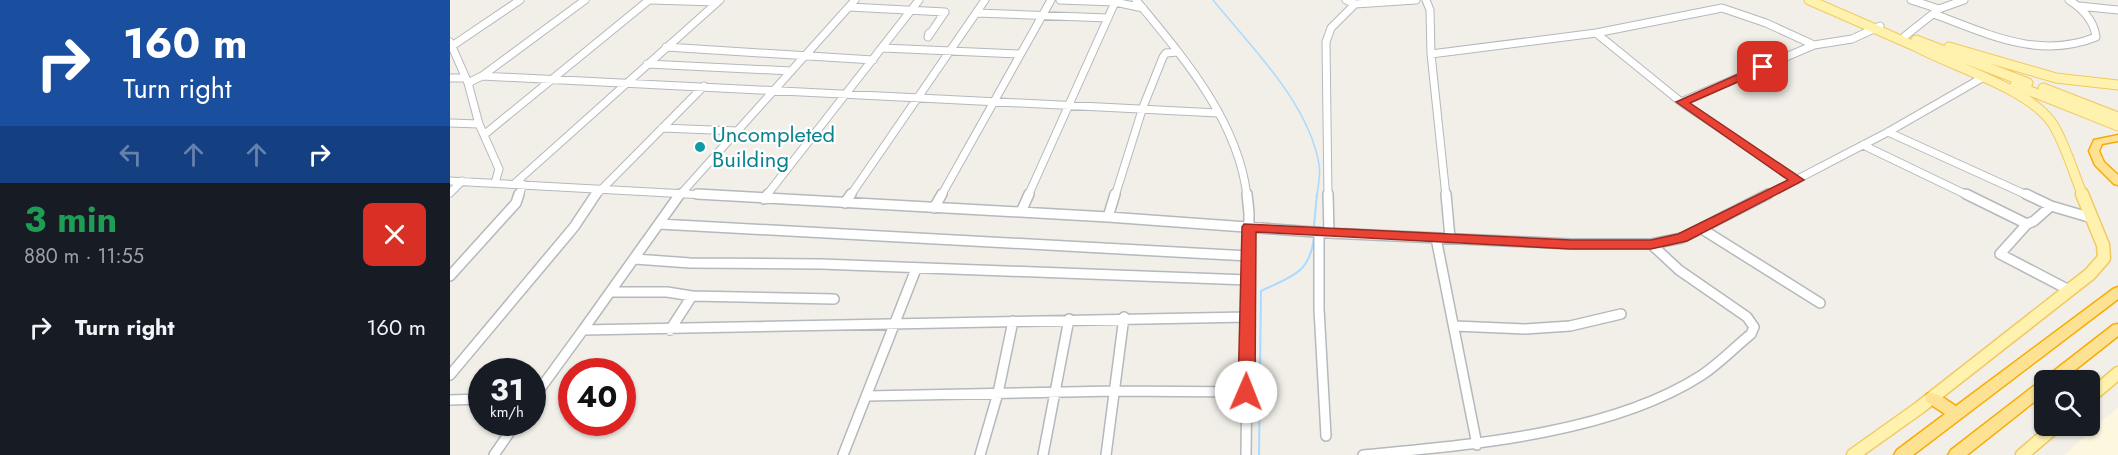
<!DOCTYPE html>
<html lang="en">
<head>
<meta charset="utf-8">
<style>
  body { margin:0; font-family:Jost,sans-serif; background:#242831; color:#f1f3f6; height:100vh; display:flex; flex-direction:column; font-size:22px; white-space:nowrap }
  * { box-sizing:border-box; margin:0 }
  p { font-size:20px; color:#9ea1a6 }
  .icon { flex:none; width:33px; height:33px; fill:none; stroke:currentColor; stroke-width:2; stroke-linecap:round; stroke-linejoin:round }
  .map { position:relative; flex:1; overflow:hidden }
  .side { display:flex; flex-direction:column; background:#171b24; width:450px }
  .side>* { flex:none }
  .banner { background:#1a4fa0; color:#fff; overflow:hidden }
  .tools { position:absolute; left:1584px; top:370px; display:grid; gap:12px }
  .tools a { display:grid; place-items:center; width:66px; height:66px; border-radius:9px; background:#171b24; box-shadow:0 2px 4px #0004; font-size:30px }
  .speed { position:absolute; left:18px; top:358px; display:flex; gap:12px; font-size:30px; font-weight:700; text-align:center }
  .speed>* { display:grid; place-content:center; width:78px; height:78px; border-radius:50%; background:#171b24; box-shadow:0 2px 4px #0004; line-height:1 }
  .speed small { font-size:15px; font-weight:400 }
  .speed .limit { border:9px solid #d22; background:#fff; color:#111 }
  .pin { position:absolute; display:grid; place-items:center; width:51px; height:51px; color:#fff; margin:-26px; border-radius:12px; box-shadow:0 3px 9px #0006 }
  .me { position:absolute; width:66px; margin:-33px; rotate:1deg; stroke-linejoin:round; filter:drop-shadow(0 0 4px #0008) }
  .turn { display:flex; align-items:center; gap:21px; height:126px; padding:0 24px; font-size:27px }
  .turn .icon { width:78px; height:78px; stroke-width:2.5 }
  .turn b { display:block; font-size:42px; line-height:51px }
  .lanes { display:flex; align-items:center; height:57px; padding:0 24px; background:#0003; justify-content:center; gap:30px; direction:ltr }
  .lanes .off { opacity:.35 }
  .round { display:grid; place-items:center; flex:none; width:63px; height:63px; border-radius:9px; background:#242831 }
  .headline { display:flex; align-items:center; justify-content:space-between; height:102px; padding:0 24px }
  h1 { font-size:36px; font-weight:700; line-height:45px; color:#1e9e55 }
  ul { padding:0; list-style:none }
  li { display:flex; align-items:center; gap:18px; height:84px; padding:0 24px }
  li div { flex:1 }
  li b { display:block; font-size:22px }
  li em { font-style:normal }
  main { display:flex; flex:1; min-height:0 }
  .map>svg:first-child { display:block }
  .commercial { fill:#fef7e0 }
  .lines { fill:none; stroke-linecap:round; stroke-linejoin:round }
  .stream-far1 { stroke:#aadaff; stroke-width:1.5 }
  .stream { stroke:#aadaff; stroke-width:2 }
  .minor-far1-casing { stroke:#b5b8bc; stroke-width:9 }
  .minor-casing { stroke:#b5b8bc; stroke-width:12 }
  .major-far1-casing { stroke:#f2c960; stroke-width:11 }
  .major-casing { stroke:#f2c960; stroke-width:15 }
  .highway-casing { stroke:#f9ab00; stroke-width:3 }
  .minor-far1 { stroke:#fff; stroke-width:7 }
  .minor { stroke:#fff; stroke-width:9 }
  .major-far1 { stroke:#fff2af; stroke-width:9 }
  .major { stroke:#fff2af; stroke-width:12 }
  .highway { fill:#fde293; fill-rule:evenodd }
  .route { fill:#ea4335; stroke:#982c22; stroke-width:1.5 }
  .culture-dot { fill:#0f9aa8; stroke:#fff; stroke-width:2 }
  .labels { text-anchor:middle; stroke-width:4.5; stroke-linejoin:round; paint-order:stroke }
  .culture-label { font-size:22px; fill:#0d838f; stroke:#fff; text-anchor:start }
</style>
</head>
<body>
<main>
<section class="side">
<div class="banner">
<div class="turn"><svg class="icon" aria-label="right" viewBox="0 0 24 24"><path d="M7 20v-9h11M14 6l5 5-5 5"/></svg><div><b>160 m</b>Turn right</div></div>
<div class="lanes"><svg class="icon off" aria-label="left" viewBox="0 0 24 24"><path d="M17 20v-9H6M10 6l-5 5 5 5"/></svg><svg class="icon off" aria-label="ahead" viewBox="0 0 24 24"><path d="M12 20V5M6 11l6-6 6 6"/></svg><svg class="icon off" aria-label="ahead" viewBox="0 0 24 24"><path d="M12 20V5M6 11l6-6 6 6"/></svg><svg class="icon" aria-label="right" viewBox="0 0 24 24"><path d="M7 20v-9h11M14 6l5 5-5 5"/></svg></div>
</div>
<div class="headline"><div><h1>3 min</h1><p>880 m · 11:55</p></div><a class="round" style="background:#d93025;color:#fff"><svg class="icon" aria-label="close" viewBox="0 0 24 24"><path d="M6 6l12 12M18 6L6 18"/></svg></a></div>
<ul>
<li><svg class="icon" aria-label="right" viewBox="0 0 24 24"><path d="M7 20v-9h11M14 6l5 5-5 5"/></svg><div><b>Turn right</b></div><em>160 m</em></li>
</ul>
</section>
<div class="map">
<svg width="1668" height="455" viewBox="0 0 1668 455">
  <rect width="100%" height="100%" fill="#f1efe8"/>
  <!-- commercial -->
  <path class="commercial" d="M 1668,407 L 1668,455 L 1614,455 Z"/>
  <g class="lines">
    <!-- stream-far1 -->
    <path class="stream-far1" d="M 763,0 C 802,48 858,102 869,164 C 871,174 868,186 867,196"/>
    <!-- stream -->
    <path class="stream" d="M 864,226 L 867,194
      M 809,455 L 811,291 C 841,276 859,275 864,238"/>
    <defs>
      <path id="minor-far1" d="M 201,0 L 267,2
        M 610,0 L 665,2 L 693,8
        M 686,0 C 733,57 788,120 797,196
        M 896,0 L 905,4 L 966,0
        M 976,0 L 980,10 L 981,54 L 996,196
        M 1461,0 L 1489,9
        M 1629,6 L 1668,10
        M 399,7 L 495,12 L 478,37 L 479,33
        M 526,13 L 658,18
        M 1484,14 C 1538,34 1589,60 1646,37 C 1644,20 1633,9 1619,0
        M 1146,33 L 1272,8 L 1316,23 L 1364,45
        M 1455,36 L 1489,9 L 1514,0
        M 0,42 L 18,83 L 29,124 L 49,169 L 45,183
        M 2,46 L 70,0
        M 216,47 L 423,60
        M 433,48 L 570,54
        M 981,54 L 1146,33 L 1231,102 L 1347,180
        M 197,64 L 341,71
        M 32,76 L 135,0
        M 0,78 L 14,78
        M 18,83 L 32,76 L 768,113
        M 1231,102 L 1364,45 L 1402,39 L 1430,26
        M 0,123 L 29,124
        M 212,128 L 287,131
        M 1438,132 L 1579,196
        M 35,134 L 199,0
        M 1413,145 L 1519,196
        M 0,181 L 274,196
        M 64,184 L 270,0
        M 0,193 L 12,181
        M 69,196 L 73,184
        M 145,196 L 254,86
        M 229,196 L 405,0
        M 316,196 L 469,0
        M 400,196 L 535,0
        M 491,196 L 601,0
        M 578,196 L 666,0
        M 665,196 L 693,107 L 713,57 L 716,53 L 728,52
        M 878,196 L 876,42 L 881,28 L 905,4
        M 1315,196 L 1438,132 L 1532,78"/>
      <path id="minor" d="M 230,194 L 133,330 L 797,317
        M 247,194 L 658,217 L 879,233 L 1121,244 L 1201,244 L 1232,238 L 1318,194
        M 878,194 L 879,233
        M 996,194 L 1000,238
        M 1516,194 L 1577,224 L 1584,221 L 1601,206
        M 1576,194 L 1601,206 L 1642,218
        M 314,199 L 318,194
        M 395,203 L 401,194
        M 484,208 L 492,194
        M 571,212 L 579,194
        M 658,217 L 665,194
        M 209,224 L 799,256
        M 1577,224 L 1550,254 L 1619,290
        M 1252,229 L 1370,303
        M 869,232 L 869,309 L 876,436
        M 986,238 L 1027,445
        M 185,259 L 240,263 L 371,264 L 798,280
        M 0,276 L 66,203 L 69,194
        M 161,292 L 217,292 L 242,296 L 220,330
        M 242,296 L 384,299
        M 1005,326 L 1075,329 L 1120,326 L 1171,314
        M 0,375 L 124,227 L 146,194
        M 417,396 L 665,391 L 797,392
        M 0,400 L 32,399
        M 82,400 L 133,330
        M 44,455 L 66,423
        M 393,455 L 466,269
        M 530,455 L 548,393 L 563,321
        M 593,455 L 619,319
        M 656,455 L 674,317
        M 796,455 L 799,213 L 797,194
        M 913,455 C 1019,445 1161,434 1252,375 C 1270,363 1285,347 1301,334 L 1304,327 L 1297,317 L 1229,270 L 1201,244"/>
      <path id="major-far1" d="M 1359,0 L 1469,48
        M 1466,40 L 1578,83
        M 1465,46 C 1503,67 1578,88 1602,123 C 1614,140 1624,175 1633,196
        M 1499,47 L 1606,78 L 1668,85
        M 1565,85 L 1668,126
        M 1593,88 L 1668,117"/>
      <path id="major" d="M 1640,397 L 1668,373
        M 1403,455 L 1469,408 L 1640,274 L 1654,258 L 1653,245 L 1632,194
        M 1572,455 L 1606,426"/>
      <path id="highway" d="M 1668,135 L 1668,141 L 1652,144 L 1649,151 L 1654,162 L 1668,175 L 1668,185 L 1664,184 L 1645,165 L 1639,151 L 1644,140 Z
        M 1668,287 L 1668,299 L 1463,455 L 1444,455 L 1447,450 L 1495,414 L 1477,402 L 1475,398 L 1477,394 C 1487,390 1497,401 1506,406 L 1663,289 Z
        M 1668,324 L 1668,336 L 1611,381 L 1594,381 L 1594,394 L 1517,455 L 1498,455 L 1501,450 L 1589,382 L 1594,380 L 1596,377 L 1663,325 Z"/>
    </defs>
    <!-- minor-far1 casing -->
    <use href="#minor-far1" class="minor-far1-casing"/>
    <!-- minor casing -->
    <use href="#minor" class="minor-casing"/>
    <!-- major-far1 casing -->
    <use href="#major-far1" class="major-far1-casing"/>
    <!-- major casing -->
    <use href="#major" class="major-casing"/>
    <!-- highway casing -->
    <use href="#highway" class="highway-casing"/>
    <!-- minor-far1 -->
    <use href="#minor-far1" class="minor-far1"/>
    <!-- minor -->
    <use href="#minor" class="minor"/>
    <!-- major-far1 -->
    <use href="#major-far1" class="major-far1"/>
    <!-- major -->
    <use href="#major" class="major"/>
    <!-- highway -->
    <use href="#highway" class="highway"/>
  </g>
  <!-- route -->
  <path class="route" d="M 1313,63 L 1319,67 L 1317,69 L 1240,103 L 1354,180 L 1237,241 L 1201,249 L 1121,249 L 806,232 L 805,392 L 802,397 L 796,399 L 791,397 L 788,392 L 792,227 L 794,224 L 1121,240 L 1201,240 L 1228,234 L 1338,180 L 1226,102 Z"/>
  <!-- markers -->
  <circle class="culture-dot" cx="250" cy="147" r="6"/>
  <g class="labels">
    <!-- culture labels -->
    <g class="culture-label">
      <text x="262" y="142">Uncompleted<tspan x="262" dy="25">Building</tspan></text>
    </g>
  </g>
</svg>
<div class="tools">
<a><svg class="icon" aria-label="search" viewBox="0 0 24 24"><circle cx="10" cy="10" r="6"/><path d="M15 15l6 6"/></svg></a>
</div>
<div class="speed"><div>31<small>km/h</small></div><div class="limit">40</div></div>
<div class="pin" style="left:1313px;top:67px;background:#d93025"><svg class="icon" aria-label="arrive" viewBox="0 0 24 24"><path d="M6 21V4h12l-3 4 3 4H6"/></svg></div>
<svg class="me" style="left:796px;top:392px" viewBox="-20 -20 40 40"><circle r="19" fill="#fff"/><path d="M0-13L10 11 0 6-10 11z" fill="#ea4335"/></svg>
</div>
</main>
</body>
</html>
